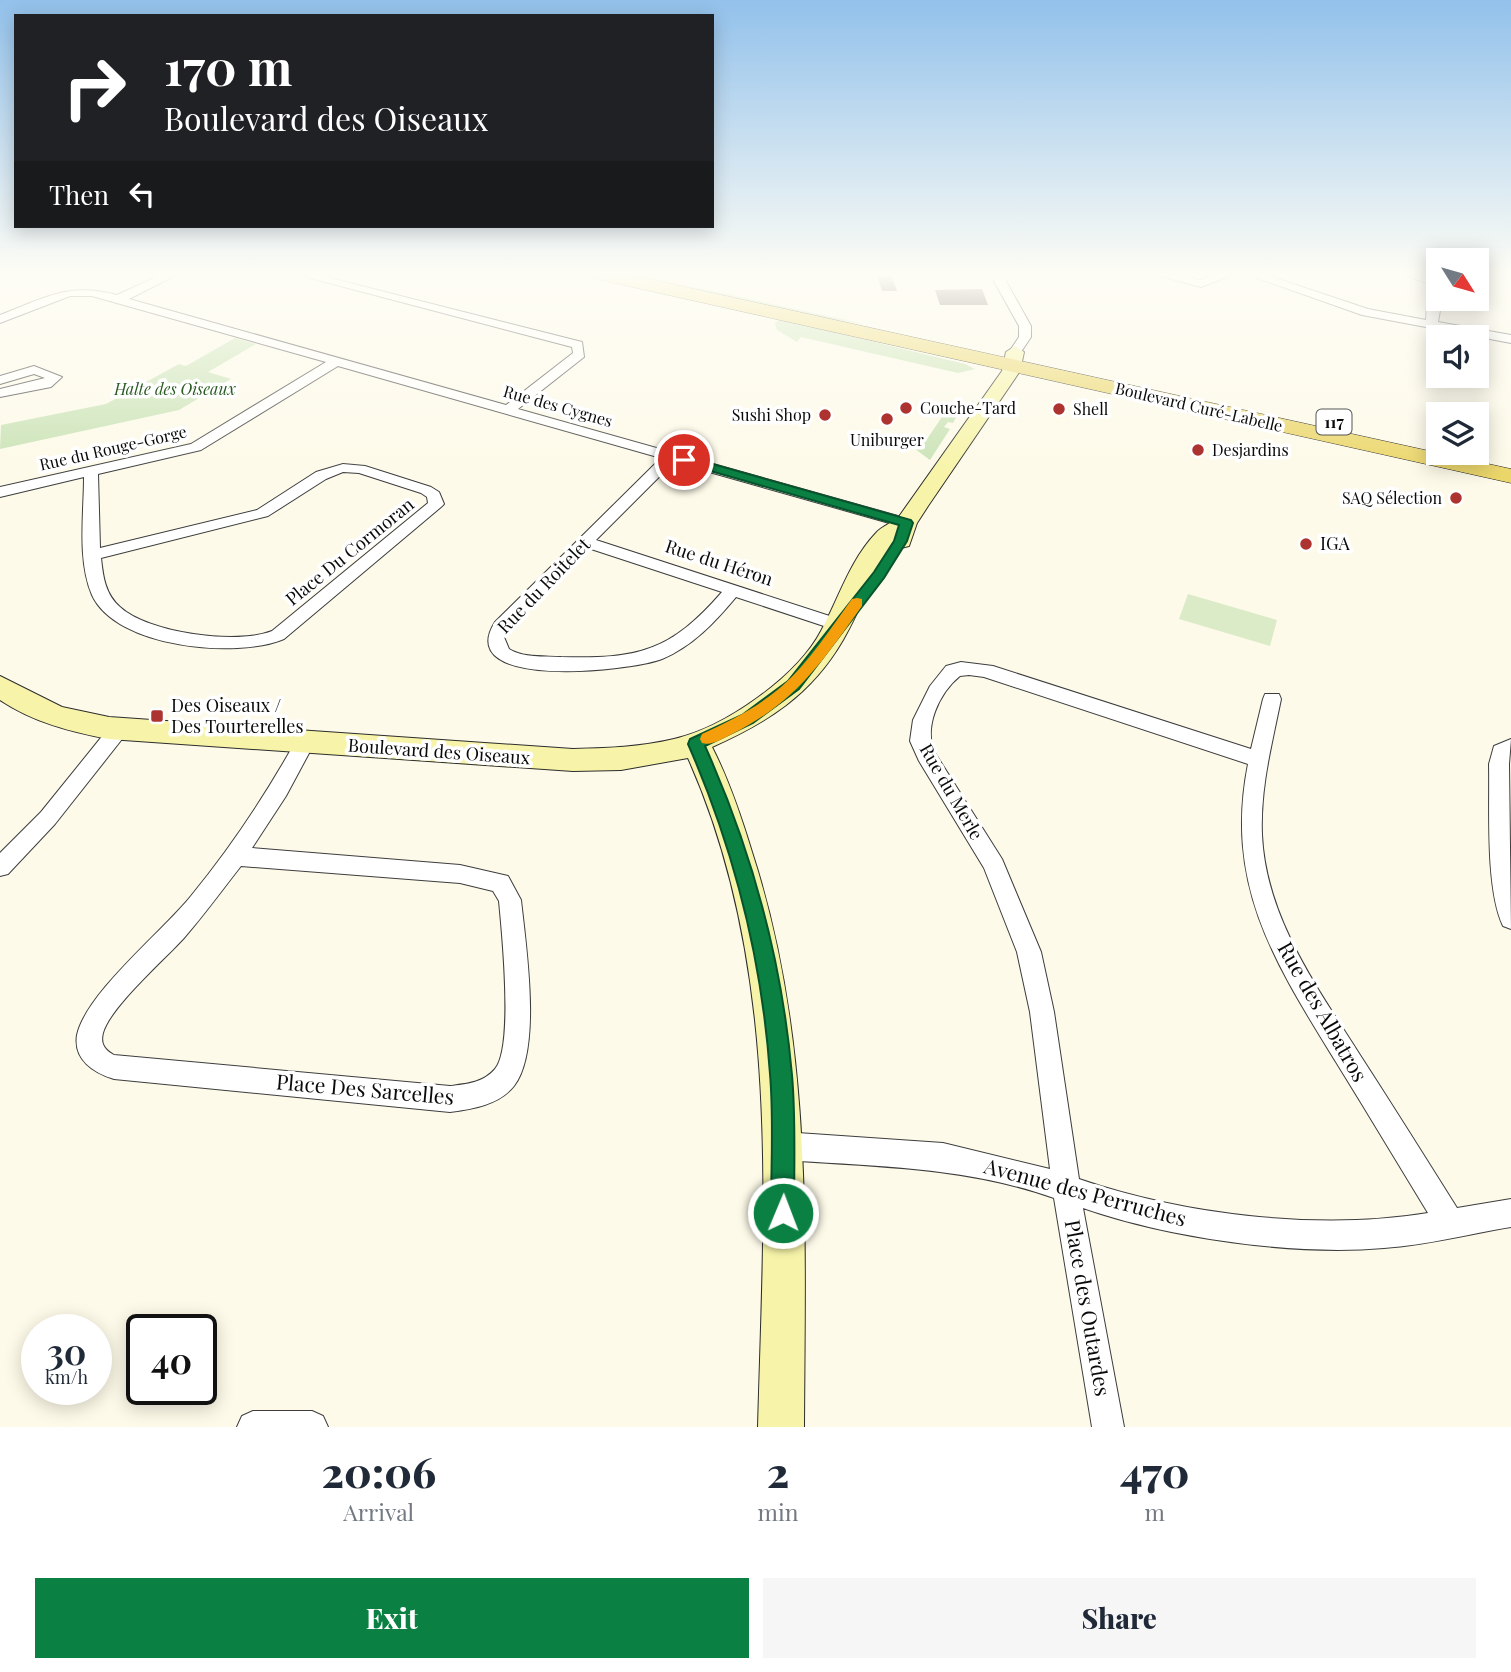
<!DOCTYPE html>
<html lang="en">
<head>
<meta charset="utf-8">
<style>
  body { margin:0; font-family:"Playfair Display",serif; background:#f6f6f7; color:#1f2937; height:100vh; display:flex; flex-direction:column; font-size:26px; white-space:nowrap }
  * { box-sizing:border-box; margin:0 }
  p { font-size:23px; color:#747a83 }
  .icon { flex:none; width:38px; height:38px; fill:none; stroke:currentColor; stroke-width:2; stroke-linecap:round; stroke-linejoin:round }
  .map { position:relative; height:1427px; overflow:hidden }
  .drawer { display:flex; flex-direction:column; background:#fff; flex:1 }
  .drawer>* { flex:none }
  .hud { position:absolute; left:14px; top:14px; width:700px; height:214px; border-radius:0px; box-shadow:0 4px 18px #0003; background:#202124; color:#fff; overflow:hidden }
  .needle { width:46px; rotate:127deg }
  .tools { position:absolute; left:1426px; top:248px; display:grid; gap:14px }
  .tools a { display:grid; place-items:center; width:63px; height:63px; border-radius:0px; background:#fff; box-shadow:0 4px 18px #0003; font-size:35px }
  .speed { position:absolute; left:21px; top:1314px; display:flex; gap:14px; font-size:35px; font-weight:700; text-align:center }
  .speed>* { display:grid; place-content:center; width:91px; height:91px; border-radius:50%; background:#fff; box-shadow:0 4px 18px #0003; line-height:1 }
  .speed small { font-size:18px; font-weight:400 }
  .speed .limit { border:4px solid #111; border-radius:10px; background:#fff; color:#111 }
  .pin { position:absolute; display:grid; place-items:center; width:60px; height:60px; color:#fff; margin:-30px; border:4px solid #fff; border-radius:50%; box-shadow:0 2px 7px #0007 }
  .me { position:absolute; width:77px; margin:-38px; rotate:1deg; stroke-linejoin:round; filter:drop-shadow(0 0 5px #0008) }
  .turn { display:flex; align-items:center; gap:24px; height:147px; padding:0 35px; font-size:32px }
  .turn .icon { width:91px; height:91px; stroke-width:2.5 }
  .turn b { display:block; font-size:49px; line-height:60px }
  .then { display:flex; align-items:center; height:66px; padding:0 35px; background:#0003; gap:14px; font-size:26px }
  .eta { display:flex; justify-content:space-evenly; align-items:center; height:119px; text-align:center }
  .eta b { font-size:42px; font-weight:800; line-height:49px }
  .button { display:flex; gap:14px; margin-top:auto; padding:14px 35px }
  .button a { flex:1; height:80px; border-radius:0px; background:#0b8043; color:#fff; font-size:28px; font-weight:800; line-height:80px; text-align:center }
  .button a+a { background:#f6f6f7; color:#1f2937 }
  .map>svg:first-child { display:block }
  .green { fill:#cae3b6 }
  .pitch { fill:#dcebc7 }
  .building { fill:#514c47 }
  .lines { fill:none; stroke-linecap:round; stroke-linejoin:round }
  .street-casing { stroke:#3d3d3d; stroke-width:2 }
  .secondary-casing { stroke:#2c2c2c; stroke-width:2 }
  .primary-casing { stroke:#1b1b1b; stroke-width:1 }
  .street { fill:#fff; fill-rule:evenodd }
  .secondary { fill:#f7f4a9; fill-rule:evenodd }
  .primary { fill:#ebd66a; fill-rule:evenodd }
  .route { fill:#0b8043; stroke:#07532c; stroke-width:2 }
  .slow { fill:#f59e0b }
  .poi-dot { fill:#ac3330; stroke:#fff; stroke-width:2.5 }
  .labels { text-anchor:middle; stroke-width:7; stroke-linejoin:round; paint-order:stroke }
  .far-park-label { font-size:16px; font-style:italic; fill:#295a21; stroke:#fff }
  .far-street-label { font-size:16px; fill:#0a0a0a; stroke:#fff }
  .far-poi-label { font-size:16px; fill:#0a0a0a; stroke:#fff; text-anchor:start }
  .shield { fill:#fff; stroke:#545454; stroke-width:2 }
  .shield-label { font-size:16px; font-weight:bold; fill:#0a0a0a }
  .poi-label { font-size:18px; fill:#0a0a0a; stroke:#fff; text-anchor:start }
  .street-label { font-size:18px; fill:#0a0a0a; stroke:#fff }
  .near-street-label { font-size:21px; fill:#0a0a0a; stroke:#fff }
</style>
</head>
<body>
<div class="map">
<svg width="1511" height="1427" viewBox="0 0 1511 1427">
  <rect width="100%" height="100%" fill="#fdfae9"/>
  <!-- green -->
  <path class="green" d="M 641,275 L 868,325 L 791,312 L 638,278 Z
    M 780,319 L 965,364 L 975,369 L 958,373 L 801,337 L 797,342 L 777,330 L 775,323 Z
    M 235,338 L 256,344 L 208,372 L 231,379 L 179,410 L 0,449 L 1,425 L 106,404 L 179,364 L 186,366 Z
    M 944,404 L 955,407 L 959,412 L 953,423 L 948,422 L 944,427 L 950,429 L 930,460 L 911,446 L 921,448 L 948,408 L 938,405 Z"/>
  <!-- pitch -->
  <path class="pitch" d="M 1188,594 L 1277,620 L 1270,646 L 1179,619 Z"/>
  <!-- building -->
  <path class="building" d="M 877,274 L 891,274 L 897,291 L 882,291 Z
    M 982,289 L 988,305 L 940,305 L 935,290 Z"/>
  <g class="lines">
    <defs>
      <path id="street" d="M 163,274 L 178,274 L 129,299 L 506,405 L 573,353 L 572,347 L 295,274 L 314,274 L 582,342 L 584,357 L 518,409 L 912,520 L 914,523 L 906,528 L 900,526 L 674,462 L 596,540 L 845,621 L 848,625 L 845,629 L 833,629 L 736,597 C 715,622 693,646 662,659 C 631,671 452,691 495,622 L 661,458 L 338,366 L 201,450 L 98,474 L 100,548 L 257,510 L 316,472 L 343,464 L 365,466 L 431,487 L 439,492 L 444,504 L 441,507 L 284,639 C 237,659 116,648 92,595 C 77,560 84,514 84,477 L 0,497 L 0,487 L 191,444 L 326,362 L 92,296 L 70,296 L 0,323 L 0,315 C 45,298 68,282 117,295 ZM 343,472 L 359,473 L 421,493 L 427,497 L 428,503 L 272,631 C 237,645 148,633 120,607 C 105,594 103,576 101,558 L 268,516 L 326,479 ZM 588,548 L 722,592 C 670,652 638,659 561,657 C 543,656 524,658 509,649 L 504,637 L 508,629 Z
        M 990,274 L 1002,274 L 1031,326 L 1031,337 L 1019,355 L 1011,355 L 1009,352 L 1019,337 L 1019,326 Z
        M 1154,274 L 1174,274 L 1200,280 L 1218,274 L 1235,274 L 1201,287 Z
        M 1246,274 L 1263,274 L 1368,309 L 1426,320 L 1427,304 L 1434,293 L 1438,292 L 1438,299 L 1442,299 L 1438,322 L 1511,335 L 1511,343 L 1362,315 Z
        M 1402,274 L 1419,274 L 1438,280 L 1438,287 Z
        M 1477,274 L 1488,274 L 1477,282 Z
        M 34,366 L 62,377 L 51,387 L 0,397 L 0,389 L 45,378 L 34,374 L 0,384 L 0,376 Z
        M 961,662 L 993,666 L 1251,749 L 1263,699 L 1265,694 L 1279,694 L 1281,699 C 1272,744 1260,788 1262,835 C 1266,918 1317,987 1360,1055 C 1393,1106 1425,1157 1457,1208 L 1511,1199 L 1511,1227 C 1469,1234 1427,1245 1384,1248 C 1294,1256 1169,1238 1083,1208 L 1124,1427 L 1092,1427 L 1054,1198 C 967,1167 874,1166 783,1160 L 773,1156 L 769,1146 L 773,1136 L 783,1132 L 943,1143 L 1050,1169 L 1030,1012 L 1017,952 L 984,868 L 919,761 L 910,741 L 913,720 L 930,686 L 946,666 ZM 969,675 L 984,677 L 1248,764 C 1224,885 1275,963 1336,1062 C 1367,1112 1397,1162 1428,1213 C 1319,1231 1184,1215 1079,1179 L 1054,1012 L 1041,952 L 1002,859 L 935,753 C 923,728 939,693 960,676 Z
        M 119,722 L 126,724 L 129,729 L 126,734 L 55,824 L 8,874 L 0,876 L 0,853 L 41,812 L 112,724 Z
        M 305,735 L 312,737 L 315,742 L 286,796 L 252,848 L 460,865 L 508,876 L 521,900 C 526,946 542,1050 514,1086 C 499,1105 472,1109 450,1112 L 114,1079 C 94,1073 73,1060 77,1035 C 86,993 163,931 191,896 C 232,846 267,793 298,737 ZM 241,866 L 460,883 L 493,891 L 499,901 C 502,933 514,1047 495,1069 C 483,1083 467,1084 450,1086 L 114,1055 C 105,1050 100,1044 103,1033 C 110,1007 164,960 184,938 C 204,915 222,890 241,866 Z
        M 1511,739 L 1509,764 L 1511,929 L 1503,926 C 1485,888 1490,807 1489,764 L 1494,746 Z
        M 253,1411 L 312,1411 L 323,1416 L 328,1427 L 237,1427 L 242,1416 Z"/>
      <path id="secondary" d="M 1015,346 L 1024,352 L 1020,371 L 928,506 L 917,523 L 909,546 L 901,548 L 892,544 C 872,575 861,609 843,640 C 811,695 768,722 712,747 C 729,780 741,816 752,852 C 813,1040 805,1231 804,1427 L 758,1427 C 764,1203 782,968 688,758 L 621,770 L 573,771 L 109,739 C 71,732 33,722 0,700 L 0,676 L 62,707 L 109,717 L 573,749 C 607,748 641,747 674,739 C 724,728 797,677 821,631 C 838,600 850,560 876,533 C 881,527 891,523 898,518 L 1002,371 L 1006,352 Z"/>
      <path id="primary" d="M 592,274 L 626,274 L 1511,469 L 1511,483 L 601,280 Z"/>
    </defs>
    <!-- street casing -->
    <use href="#street" class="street-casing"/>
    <!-- secondary casing -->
    <use href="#secondary" class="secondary-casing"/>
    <!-- primary casing -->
    <use href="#primary" class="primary-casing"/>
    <!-- street -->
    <use href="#street" class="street"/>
    <!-- secondary -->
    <use href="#secondary" class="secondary"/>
    <!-- primary -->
    <use href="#primary" class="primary"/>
  </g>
  <!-- sky -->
  <linearGradient id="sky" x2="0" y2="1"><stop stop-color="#92c1eb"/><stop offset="0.58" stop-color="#fefdf5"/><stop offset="1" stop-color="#fefdf5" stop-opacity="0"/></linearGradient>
  <rect width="1511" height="474" fill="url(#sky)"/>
  <!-- route -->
  <path class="route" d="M 684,456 L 911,520 L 913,523 L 907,541 L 884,578 L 799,689 L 753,723 L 705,746 C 752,851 782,961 792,1075 C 796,1120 794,1167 794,1213 L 791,1222 L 783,1225 L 774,1222 L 771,1213 C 771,1167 774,1120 770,1074 C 762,959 734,849 688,744 L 690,739 L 742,715 L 788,681 L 874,572 L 894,541 L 899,525 L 679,462 L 679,457 Z"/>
  <!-- slow -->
  <path class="slow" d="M 857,598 L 862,599 L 862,606 C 822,662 796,702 732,734 C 723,738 713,746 702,743 L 700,739 L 702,734 C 730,721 758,707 781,687 C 809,663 830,629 852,599 Z"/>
  <!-- markers -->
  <g class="poi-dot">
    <circle cx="906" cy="408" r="7"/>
    <circle cx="1059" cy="409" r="7"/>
    <circle cx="825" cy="415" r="7"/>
    <circle cx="887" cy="419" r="7"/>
    <circle cx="1198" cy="450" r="7"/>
    <circle cx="1456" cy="498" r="7"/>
    <circle cx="1306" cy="544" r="7"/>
    <rect x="150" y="709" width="14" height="14" rx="3.5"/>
  </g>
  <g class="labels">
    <!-- far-park labels -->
    <g class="far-park-label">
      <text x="175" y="395">Halte des Oiseaux</text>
    </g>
    <!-- far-street labels -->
    <g class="far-street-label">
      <text transform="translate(558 406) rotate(16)" y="6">Rue des Cygnes</text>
      <text transform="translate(1199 407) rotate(13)" y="6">Boulevard Curé-Labelle</text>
      <text transform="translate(113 448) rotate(-13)" y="6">Rue du Rouge-Gorge</text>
    </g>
    <!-- far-poi labels -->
    <g class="far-poi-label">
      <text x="920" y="414">Couche-Tard</text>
      <text x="1073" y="415">Shell</text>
      <text x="811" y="421" text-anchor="end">Sushi Shop</text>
      <text x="887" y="446" text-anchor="middle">Uniburger</text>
      <text x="1212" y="456">Desjardins</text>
      <text x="1442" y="504" text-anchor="end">SAQ Sélection</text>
    </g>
    <!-- shield labels -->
    <rect class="shield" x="1316.5" y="409.5" width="35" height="25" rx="5"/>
    <g class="shield-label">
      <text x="1334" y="428">117</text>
    </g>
    <!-- poi labels -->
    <g class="poi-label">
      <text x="1320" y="550">IGA</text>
      <text x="171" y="712">Des Oiseaux /<tspan x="171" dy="21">Des Tourterelles</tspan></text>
    </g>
    <!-- street labels -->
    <g class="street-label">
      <text transform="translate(350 552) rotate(-39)" y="6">Place Du Cormoran</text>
      <text transform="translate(719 563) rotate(18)" y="6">Rue du Héron</text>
      <text transform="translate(544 586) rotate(-46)" y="6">Rue du Roitelet</text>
      <text transform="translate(439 752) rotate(4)" y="6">Boulevard des Oiseaux</text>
      <text transform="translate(951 792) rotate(60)" y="6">Rue du Merle</text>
    </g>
    <!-- near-street labels -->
    <g class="near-street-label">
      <text transform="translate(1322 1012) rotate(60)" y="7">Rue des Albatros</text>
      <text transform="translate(365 1090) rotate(5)" y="7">Place Des Sarcelles</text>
      <text transform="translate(1085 1193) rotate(15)" y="7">Avenue des Perruches</text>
      <text transform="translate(1087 1308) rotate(80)" y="7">Place des Outardes</text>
    </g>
  </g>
</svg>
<div class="tools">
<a><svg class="needle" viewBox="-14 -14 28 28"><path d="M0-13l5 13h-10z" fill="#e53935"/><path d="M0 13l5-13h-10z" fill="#747a83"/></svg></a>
<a><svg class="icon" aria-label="sound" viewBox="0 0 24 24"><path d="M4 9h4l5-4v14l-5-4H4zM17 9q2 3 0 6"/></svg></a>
<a><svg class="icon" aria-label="layers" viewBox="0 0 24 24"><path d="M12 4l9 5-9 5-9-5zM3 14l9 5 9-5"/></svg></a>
</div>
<div class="speed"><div>30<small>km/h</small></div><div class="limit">40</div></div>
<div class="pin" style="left:684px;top:460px;background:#d93025"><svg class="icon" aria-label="arrive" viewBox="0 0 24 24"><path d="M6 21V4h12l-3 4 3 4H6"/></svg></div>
<svg class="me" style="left:783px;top:1213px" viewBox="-20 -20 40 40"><circle r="17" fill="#0b8043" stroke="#fff" stroke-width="3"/><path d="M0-11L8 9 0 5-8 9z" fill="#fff"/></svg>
<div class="hud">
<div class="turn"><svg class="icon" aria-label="right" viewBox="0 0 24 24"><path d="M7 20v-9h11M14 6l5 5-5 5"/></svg><div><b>170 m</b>Boulevard des Oiseaux</div></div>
<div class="then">Then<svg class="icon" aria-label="left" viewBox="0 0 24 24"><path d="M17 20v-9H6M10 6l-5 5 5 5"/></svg></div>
</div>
</div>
<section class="drawer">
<div class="eta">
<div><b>20:06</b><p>Arrival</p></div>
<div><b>2</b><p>min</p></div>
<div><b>470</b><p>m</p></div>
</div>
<div class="button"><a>Exit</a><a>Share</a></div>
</section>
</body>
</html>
